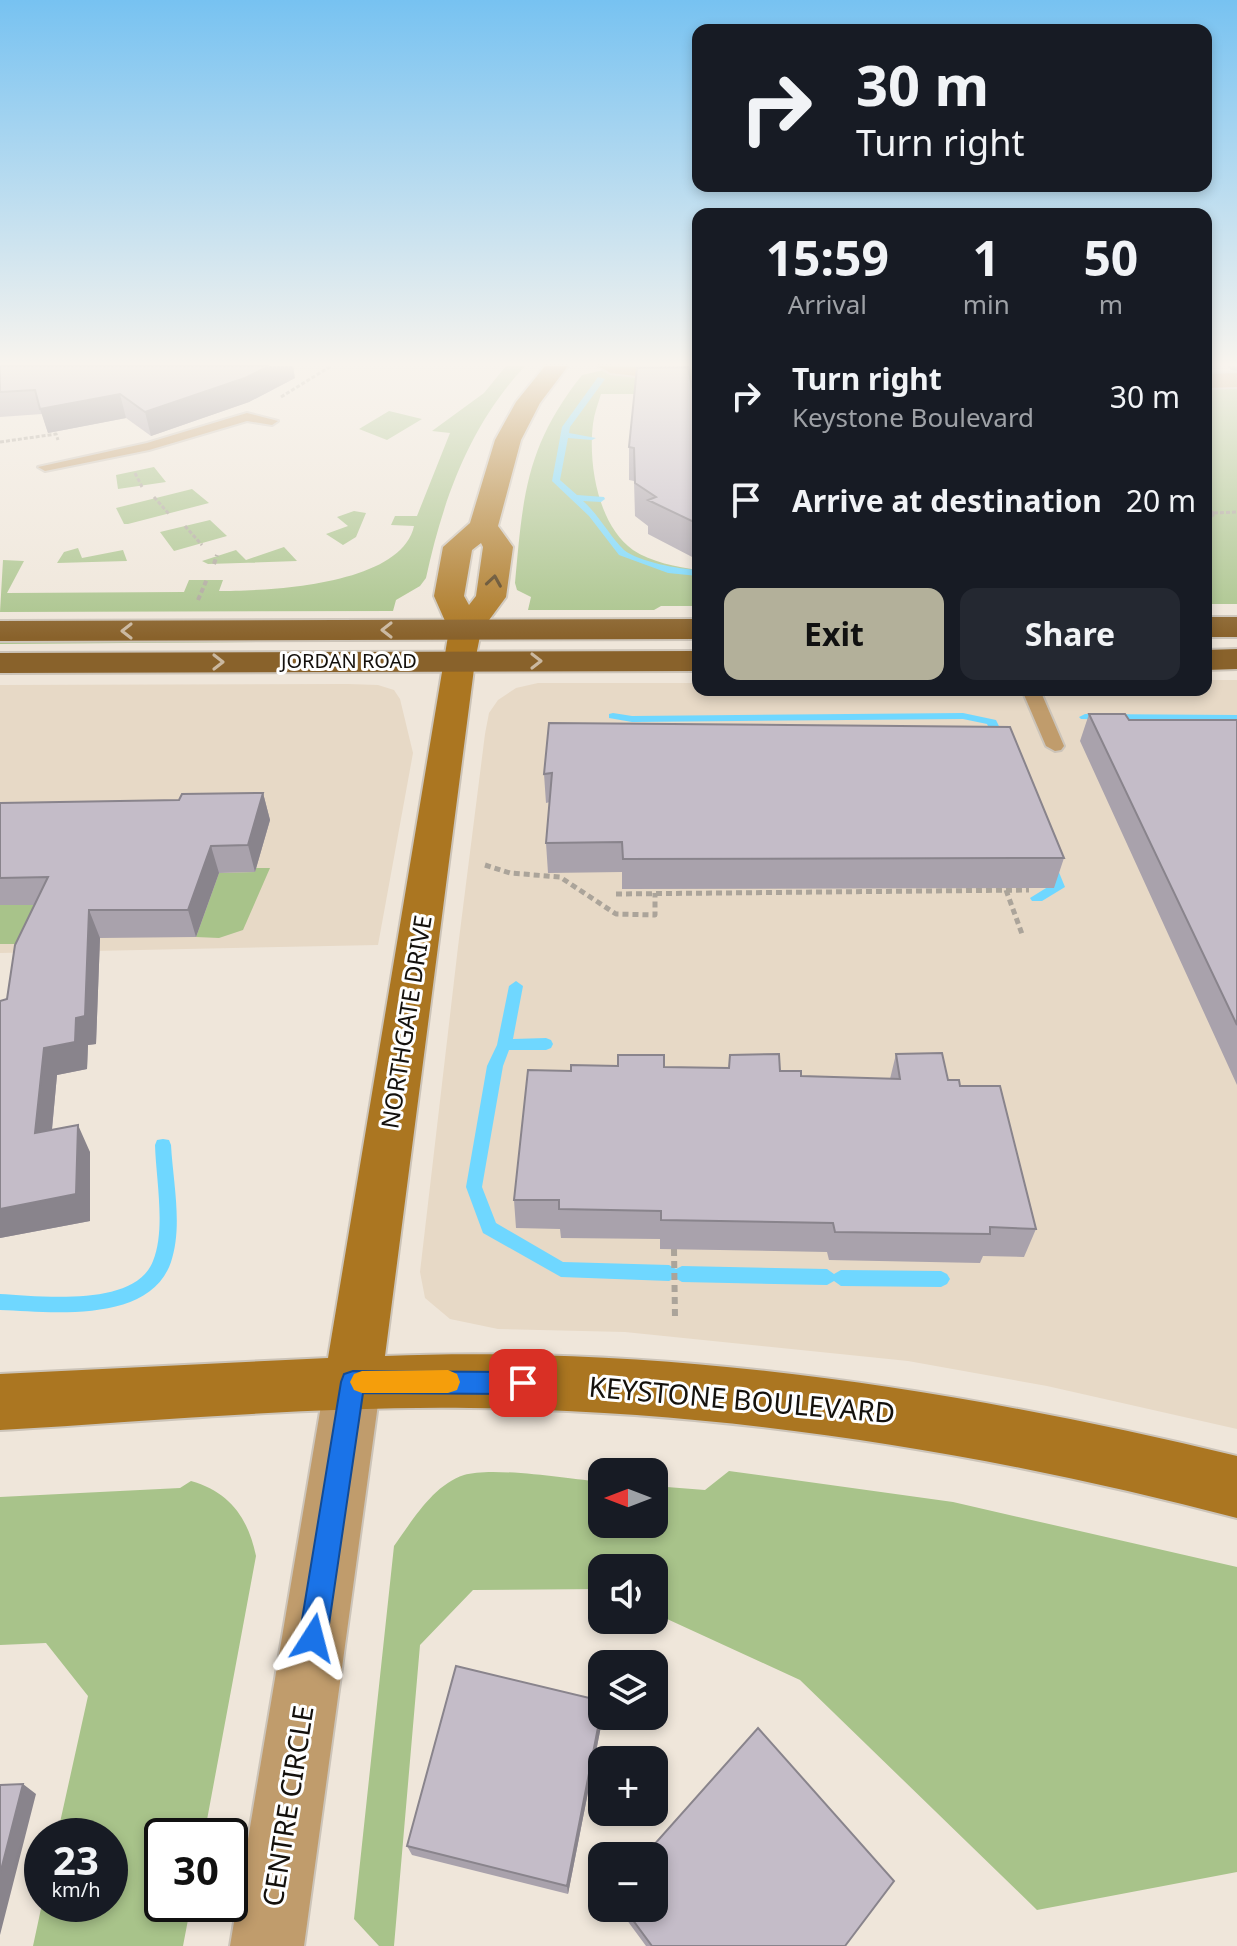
<!DOCTYPE html>
<html lang="en">
<head>
<meta charset="utf-8">
<style>
  body { margin:0; font-family:"Noto Sans",sans-serif; background:#242831; color:#f1f3f6; height:100vh; display:flex; flex-direction:column; font-size:30px; white-space:nowrap }
  * { box-sizing:border-box; margin:0 }
  p { font-size:26px; color:#9ea1a6 }
  .icon { flex:none; width:44px; height:44px; fill:none; stroke:currentColor; stroke-width:2; stroke-linecap:round; stroke-linejoin:round }
  .map { position:relative; flex:1; overflow:hidden }
  .sheet { position:absolute; left:692px; top:208px; width:520px; height:488px; display:flex; flex-direction:column; background:#171b24; border-radius:16px; box-shadow:0 4px 12px #0003 }
  .sheet>* { flex:none }
  .banner { position:absolute; left:692px; top:24px; width:520px; height:168px; border-radius:16px; box-shadow:0 4px 12px #0003; background:#171b24; color:#f1f3f6; overflow:hidden }
  .needle { width:52px; rotate:270deg }
  .tools { position:absolute; left:588px; top:1458px; display:grid; gap:16px }
  .tools a { display:grid; place-items:center; width:80px; height:80px; border-radius:16px; background:#171b24; box-shadow:0 4px 12px #0003; font-size:40px }
  .speed { position:absolute; left:24px; top:1818px; display:flex; gap:16px; font-size:40px; font-weight:700; text-align:center }
  .speed>* { display:grid; place-content:center; width:104px; height:104px; border-radius:50%; background:#171b24; box-shadow:0 4px 12px #0003; line-height:1 }
  .speed small { font-size:20px; font-weight:400 }
  .speed .limit { border:4px solid #111; border-radius:12px; background:#fff; color:#111 }
  .pin { position:absolute; display:grid; place-items:center; width:68px; height:68px; color:#fff; margin:-34px; border-radius:16px; box-shadow:0 4px 12px #0006 }
  .me { position:absolute; width:88px; margin:-44px; rotate:9deg; stroke-linejoin:round; filter:drop-shadow(0 0 6px #0008) }
  .turn { display:flex; align-items:center; gap:28px; height:168px; padding:0 32px; font-size:36px }
  .turn .icon { width:104px; height:104px; stroke-width:2.5 }
  .turn b { display:block; font-size:56px; line-height:68px }
  .eta { display:flex; justify-content:space-evenly; align-items:center; height:136px; text-align:center }
  .eta b { font-size:48px; font-weight:700; line-height:56px }
  .cta { display:flex; gap:16px; margin-top:auto; padding:16px 32px }
  .cta a { flex:1; height:92px; border-radius:16px; background:#b3b09a; color:#111; font-size:32px; font-weight:700; line-height:92px; text-align:center }
  .cta a+a { background:#242831; color:#f1f3f6 }
  ul { padding:0; list-style:none }
  li { display:flex; align-items:center; gap:24px; height:104px; padding:0 32px }
  li div { flex:1 }
  li b { display:block; font-size:30px }
  li em { font-style:normal }
  .map>svg:first-child { display:block }
  .built { fill:#e7d9c6 }
  .green { fill:#a8c38a }
  .lines { fill:none; stroke-linecap:round; stroke-linejoin:round }
  .stream { fill:#6fd7ff; fill-rule:evenodd }
  .lane-casing { stroke:#ccc4b9; stroke-width:4 }
  .street-casing { stroke:#ccc4b9; stroke-width:4 }
  .secondary-casing { stroke:#ccc4b9; stroke-width:4 }
  .primary-casing { stroke:#ccc4b9; stroke-width:4 }
  .path-far3 { stroke:#aba49a; stroke-width:3; stroke-dasharray:4 2; stroke-linecap:butt }
  .path-far2 { stroke:#aba49a; stroke-width:4; stroke-dasharray:5 3; stroke-linecap:butt }
  .path-far1 { stroke:#aba49a; stroke-width:5; stroke-dasharray:6 4; stroke-linecap:butt }
  .path { stroke:#aba49a; stroke-width:6; stroke-dasharray:7 5; stroke-linecap:butt }
  .lane { fill:#c09c6c; fill-rule:evenodd }
  .street { fill:#c09c6c; fill-rule:evenodd }
  .secondary { fill:#ab7621; fill-rule:evenodd }
  .primary { fill:#89622b; fill-rule:evenodd }
  .wall { fill:#a9a2ac }
  .shaded-wall { fill:#89848c }
  .building { fill:#c4bcc8; stroke:#89848c; stroke-width:2 }
  .oneway { stroke:#503915 }
  .oneway2 { stroke:#cab8a0 }
  .route { fill:#1a73e8; stroke:#114b97; stroke-width:2 }
  .slow { fill:#f59e0b }
  .labels { text-anchor:middle; stroke-width:6; stroke-linejoin:round; paint-order:stroke }
  .far-street-label { font-size:20px; fill:#14110d; stroke:#fff }
  .street-label { font-size:24px; fill:#14110d; stroke:#fff }
  .near-street-label { font-size:28px; fill:#14110d; stroke:#fff }
</style>
</head>
<body>
<div class="map">
<svg width="1237" height="1946" viewBox="0 0 1237 1946">
  <rect width="100%" height="100%" fill="#efe6da"/>
  <!-- built -->
  <path class="built" d="M 1206,680 L 1237,680 L 1237,1429 L 1047,1386 L 908,1361 L 625,1332 L 498,1329 L 450,1319 L 425,1298 L 420,1272 L 458,947 L 485,734 L 489,713 L 498,700 L 516,688 L 538,683 L 698,683 L 698,690 L 1206,690 Z
    M 348,684 L 378,685 L 394,690 L 400,699 L 413,753 L 378,945 L 0,953 L 0,685 Z"/>
  <!-- green -->
  <path class="green" d="M 506,366 L 525,366 C 470,425 443,499 426,578 L 420,586 L 396,600 L 393,611 L 0,612 L 3,560 L 24,561 L 7,593 L 184,592 L 189,580 L 223,580 L 219,591 C 266,591 401,586 414,526 L 391,525 L 395,516 L 417,516 L 450,433 L 432,431 L 484,393 Z
    M 608,369 L 698,380 L 698,394 L 601,394 C 598,404 594,414 593,424 C 588,464 598,525 633,550 C 651,562 677,567 698,570 L 698,606 L 661,606 L 654,610 L 528,610 L 531,597 L 517,590 L 515,583 C 523,495 526,446 582,375 Z
    M 1237,387 L 1237,604 L 1206,604 L 1206,388 Z
    M 389,411 L 422,419 L 387,440 L 359,429 Z
    M 154,467 L 166,482 L 118,489 L 116,475 Z
    M 192,489 L 209,503 L 128,524 L 124,524 L 116,508 Z
    M 354,511 L 366,513 L 356,537 L 343,545 L 326,534 L 348,526 L 337,517 Z
    M 210,520 L 227,536 L 174,551 L 160,532 Z
    M 284,547 L 297,561 L 208,564 L 202,561 L 236,550 L 246,560 Z
    M 78,548 L 82,558 L 123,550 L 127,561 L 57,563 L 64,552 Z
    M 372,639 L 375,641 L 0,644 L 0,641 Z
    M 256,868 L 270,868 L 243,930 L 219,938 L 196,937 L 219,873 L 255,872 Z
    M 59,904 L 42,944 L 0,944 L 0,905 Z
    M 729,1471 L 953,1502 L 1237,1567 L 1237,1872 L 1037,1910 L 800,1680 L 654,1613 L 654,1568 L 602,1568 L 602,1589 L 473,1590 L 420,1645 L 394,1946 L 379,1946 L 354,1919 L 394,1546 C 412,1521 433,1485 464,1475 C 492,1466 570,1479 602,1482 L 602,1524 L 654,1524 L 654,1486 L 705,1490 Z
    M 191,1481 C 230,1492 248,1518 256,1556 L 204,1836 L 162,1836 L 162,1904 L 191,1904 L 183,1946 L 33,1946 L 42,1904 L 110,1904 L 110,1836 L 57,1836 L 88,1696 L 46,1643 L 0,1645 L 0,1497 L 180,1488 Z"/>
  <g class="lines">
    <!-- stream -->
    <path class="stream" d="M 598,377 L 605,379 L 570,427 L 569,433 L 596,438 L 592,440 L 568,438 L 560,480 L 577,495 L 604,497 L 605,499 L 601,502 L 583,501 C 599,515 611,538 624,550 C 639,562 679,569 698,570 L 698,576 L 668,573 L 619,555 L 589,516 L 552,481 L 562,427 Z
      M 613,713 L 632,716 L 963,713 L 996,720 L 1008,745 L 1002,748 L 998,747 L 987,724 L 963,719 L 632,722 L 609,718 L 609,714 Z
      M 1085,714 L 1237,715 L 1237,721 L 1081,719 L 1079,717 Z
      M 1050,861 L 1056,865 L 1065,887 L 1042,901 L 1032,901 L 1030,898 L 1051,885 L 1044,865 Z
      M 516,981 L 523,986 L 513,1039 L 546,1038 L 551,1040 L 553,1044 L 551,1048 L 546,1050 L 509,1050 L 503,1066 L 482,1187 L 496,1223 L 563,1262 L 669,1265 L 676,1269 L 682,1266 L 827,1269 L 834,1274 L 841,1270 L 941,1271 L 947,1274 L 950,1279 L 947,1284 L 941,1287 L 841,1286 L 834,1281 L 827,1285 L 682,1282 L 675,1278 L 669,1281 L 561,1277 L 483,1233 L 466,1187 L 487,1066 L 497,1045 L 509,986 Z
      M 163,1139 L 169,1140 L 171,1145 C 173,1182 183,1226 171,1262 C 150,1324 52,1312 0,1310 L 0,1294 C 40,1296 135,1308 153,1261 C 166,1229 156,1179 155,1145 L 157,1140 Z"/>
    <defs>
      <path id="lane" d="M 247,413 L 278,421 L 272,425 L 247,421 L 149,450 L 45,471 L 38,467 L 147,443 Z
        M 1022,690 L 1040,690 L 1064,746 L 1061,750 L 1055,751 L 1046,746 Z"/>
      <path id="street" d="M 599,366 L 698,369 L 698,383 L 610,373 Z
        M 1237,373 L 1237,387 L 1206,388 L 1206,374 Z
        M 353,1356 L 373,1364 L 381,1382 L 304,1946 L 230,1946 L 325,1382 L 333,1364 Z"/>
      <path id="secondary" d="M 545,366 L 568,366 L 540,403 L 521,440 L 498,526 L 513,547 L 506,597 L 481,631 L 475,661 L 385,1356 C 673,1345 958,1389 1237,1456 L 1237,1518 C 985,1452 730,1411 470,1408 C 313,1406 156,1421 0,1430 L 0,1374 L 328,1358 L 449,630 L 434,596 L 443,547 L 470,523 L 495,440 L 516,402 ZM 481,543 L 483,547 L 476,596 L 469,605 L 464,596 L 472,550 Z"/>
      <path id="primary" d="M 1206,617 L 1237,617 L 1237,637 L 1206,637 Z
        M 698,619 L 698,639 L 0,641 L 0,621 Z
        M 1237,649 L 1237,669 L 1206,670 L 1206,650 Z
        M 698,651 L 698,671 L 0,673 L 0,653 Z"/>
    </defs>
    <!-- lane casing -->
    <use href="#lane" class="lane-casing"/>
    <!-- street casing -->
    <use href="#street" class="street-casing"/>
    <!-- secondary casing -->
    <use href="#secondary" class="secondary-casing"/>
    <!-- primary casing -->
    <use href="#primary" class="primary-casing"/>
    <!-- path-far3 -->
    <path class="path-far3" d="M 281,397 L 331,366
      M 0,442 L 56,434 L 58,440
      M 135,473 L 142,487
      M 154,497 L 169,514
      M 1206,508 L 1215,514 L 1206,519
      M 1214,513 L 1237,512
      M 185,526 L 202,545"/>
    <!-- path-far2 -->
    <path class="path-far2" d="M 214,564 L 217,555
      M 198,600 L 207,579"/>
    <!-- path-far1 -->
    <path class="path-far1" d="M 485,865 L 510,873 L 560,877 L 616,914 L 655,915 L 655,893
      M 1006,890 L 1022,934
      M 616,894 L 1029,890"/>
    <!-- path -->
    <path class="path" d="M 674,1249 L 675,1317"/>
    <!-- lane -->
    <use href="#lane" class="lane"/>
    <!-- street -->
    <use href="#street" class="street"/>
    <!-- secondary -->
    <use href="#secondary" class="secondary"/>
    <!-- primary -->
    <use href="#primary" class="primary"/>
  </g>
  <!-- wall -->
  <path class="wall" d="M 0,366 L 295,378 L 249,402 L 151,436 L 126,418 L 48,433 L 42,414 L 0,417 Z
    M 1227,366 L 1237,366 L 1237,371 L 1231,370 Z
    M 698,415 L 698,559 L 696,559 L 648,534 L 648,526 L 635,516 L 634,481 L 629,480 L 629,447 Z
    M 1089,714 L 1129,720 L 1237,720 L 1237,1085 L 1080,741 Z
    M 549,723 L 1064,858 L 1054,888 L 622,889 L 622,872 L 548,873 L 546,843 L 550,802 L 546,803 L 544,774 Z
    M 263,793 L 270,820 L 255,872 L 219,873 L 196,937 L 100,938 L 96,1044 L 88,1045 L 87,1069 L 57,1075 L 52,1130 L 90,1152 L 90,1221 L 0,1238 L 0,1001 L 7,999 L 35,905 L 0,905 L 0,803 L 179,800 Z
    M 896,1054 L 960,1086 L 1036,1229 L 1024,1257 L 983,1256 L 980,1263 L 829,1260 L 827,1252 L 660,1249 L 660,1239 L 561,1238 L 560,1229 L 516,1228 L 514,1200 L 571,1071 L 664,1067 L 729,1068 L 730,1055 L 801,1076 L 890,1079 Z
    M 603,1716 L 568,1894 L 412,1855 L 407,1846 Z
    M 618,1908 L 654,1908 L 845,1946 L 646,1946 Z"/>
  <!-- shaded-wall -->
  <path class="shaded-wall" d="M 269,366 L 293,366 L 295,378 L 249,402 L 151,436 L 145,412 Z
    M 120,394 L 126,418 L 48,433 L 40,409 Z
    M 698,524 L 698,559 L 696,559 Z
    M 263,793 L 270,820 L 255,872 L 248,845 Z
    M 211,846 L 219,873 L 196,937 L 188,910 Z
    M 89,910 L 100,938 L 96,1044 L 88,1045 L 87,1069 L 57,1075 L 49,1160 L 35,1133 L 44,1048 L 76,1018 Z
    M 78,1125 L 90,1152 L 90,1221 L 0,1238 L 0,1209 Z
    M 602,1707 L 603,1716 L 568,1894 L 567,1886 Z
    M 23,1784 L 36,1794 L 0,1935 L 0,1874 Z"/>
  <!-- building -->
  <path class="building" d="M 0,366 L 269,366 L 245,378 L 145,412 L 120,394 L 40,409 L 35,390 L 0,392 Z
    M 688,367 L 698,415 L 698,524 L 648,500 L 656,497 L 635,483 L 634,448 L 629,447 L 637,368 Z
    M 1089,714 L 1125,714 L 1129,720 L 1237,720 L 1237,1025 Z
    M 549,723 L 1010,727 L 1064,858 L 623,859 L 622,842 L 546,843 L 552,773 L 544,774 Z
    M 263,793 L 248,845 L 211,846 L 188,910 L 89,910 L 85,1016 L 76,1018 L 75,1042 L 44,1048 L 35,1133 L 78,1125 L 76,1194 L 0,1209 L 0,1001 L 7,999 L 15,945 L 48,877 L 0,878 L 0,803 L 179,800 L 182,794 Z
    M 942,1053 L 948,1080 L 959,1080 L 960,1086 L 1000,1086 L 1036,1229 L 990,1227 L 990,1234 L 835,1232 L 833,1223 L 661,1220 L 661,1211 L 559,1209 L 559,1200 L 514,1200 L 528,1070 L 571,1071 L 571,1065 L 618,1066 L 618,1055 L 664,1055 L 664,1067 L 729,1068 L 730,1055 L 779,1054 L 780,1071 L 801,1071 L 801,1076 L 900,1079 L 896,1054 Z
    M 456,1666 L 602,1701 L 602,1707 L 567,1886 L 407,1846 Z
    M 758,1728 L 894,1881 L 845,1946 L 652,1946 L 624,1908 L 654,1908 L 654,1856 L 644,1856 Z
    M 23,1784 L 0,1874 L 0,1785 Z"/>
  <!-- one-way arrows -->
  <defs><path id="oneway-chevron" d="M-2-3.5L2.5 0L-2 3.5" fill="none" stroke-width="1.6" stroke-linecap="round" stroke-linejoin="round" transform="scale(2)"/></defs>
  <use class="oneway" href="#oneway-chevron" transform="translate(494 581) rotate(-81)"/>
  <g class="oneway2">
    <use href="#oneway-chevron" transform="translate(387 630) rotate(180)"/>
    <use href="#oneway-chevron" transform="translate(127 631) rotate(180)"/>
    <use href="#oneway-chevron" transform="translate(536 661)"/>
    <use href="#oneway-chevron" transform="translate(218 662)"/>
  </g>
  <!-- sky -->
  <linearGradient id="sky" x2="0" y2="1"><stop stop-color="#77c2f1"/><stop offset="0.57" stop-color="#f8f4ee"/><stop offset="1" stop-color="#f8f4ee" stop-opacity="0"/></linearGradient>
  <rect width="1237" height="638" fill="url(#sky)"/>
  <!-- route -->
  <path class="route" d="M 353,1371 L 523,1372 L 532,1375 L 535,1383 L 532,1391 L 523,1394 L 363,1393 L 327,1638 L 323,1648 L 313,1652 L 303,1648 L 299,1638 L 341,1382 L 344,1374 Z"/>
  <!-- slow -->
  <path class="slow" d="M 448,1370 L 457,1374 L 460,1382 L 457,1390 L 448,1393 L 362,1393 L 354,1390 L 350,1382 L 354,1374 L 362,1371 Z"/>
  <g class="labels">
    <!-- far-street labels -->
    <g class="far-street-label">
      <text x="349" y="668">JORDAN ROAD</text>
    </g>
    <!-- street labels -->
    <g class="street-label">
      <text transform="translate(407 1022) rotate(-81)" y="8">NORTHGATE DRIVE</text>
    </g>
    <!-- near-street labels -->
    <g class="near-street-label">
      <text transform="translate(742 1400) rotate(5)" y="10">KEYSTONE BOULEVARD</text>
      <text transform="translate(288 1806) rotate(-81)" y="10">CENTRE CIRCLE</text>
    </g>
  </g>
</svg>
<div class="tools">
<a><svg class="needle" viewBox="-14 -14 28 28"><path d="M0-13l5 13h-10z" fill="#e53935"/><path d="M0 13l5-13h-10z" fill="#9ea1a6"/></svg></a>
<a><svg class="icon" aria-label="sound" viewBox="0 0 24 24"><path d="M4 9h4l5-4v14l-5-4H4zM17 9q2 3 0 6"/></svg></a>
<a><svg class="icon" aria-label="layers" viewBox="0 0 24 24"><path d="M12 4l9 5-9 5-9-5zM3 14l9 5 9-5"/></svg></a>
<a>+</a>
<a>−</a>
</div>
<div class="speed"><div>23<small>km/h</small></div><div class="limit">30</div></div>
<div class="pin" style="left:523px;top:1383px;background:#d93025"><svg class="icon" aria-label="arrive" viewBox="0 0 24 24"><path d="M6 21V4h12l-3 4 3 4H6"/></svg></div>
<svg class="me" style="left:313px;top:1638px" viewBox="-20 -20 40 40"><path d="M0-17L14 15 0 8-14 15z" fill="#1a73e8" stroke="#fff" stroke-width="4"/></svg>
<div class="banner">
<div class="turn"><svg class="icon" aria-label="right" viewBox="0 0 24 24"><path d="M7 20v-9h11M14 6l5 5-5 5"/></svg><div><b>30 m</b>Turn right</div></div>
</div>
<section class="sheet">
<div class="eta">
<div><b>15:59</b><p>Arrival</p></div>
<div><b>1</b><p>min</p></div>
<div><b>50</b><p>m</p></div>
</div>
<ul>
<li><svg class="icon" aria-label="right" viewBox="0 0 24 24"><path d="M7 20v-9h11M14 6l5 5-5 5"/></svg><div><b>Turn right</b><p>Keystone Boulevard</p></div><em>30 m</em></li>
<li><svg class="icon" aria-label="arrive" viewBox="0 0 24 24"><path d="M6 21V4h12l-3 4 3 4H6"/></svg><div><b>Arrive at destination</b></div><em>20 m</em></li>
</ul>
<div class="cta"><a>Exit</a><a>Share</a></div>
</section>
</div>
</body>
</html>
